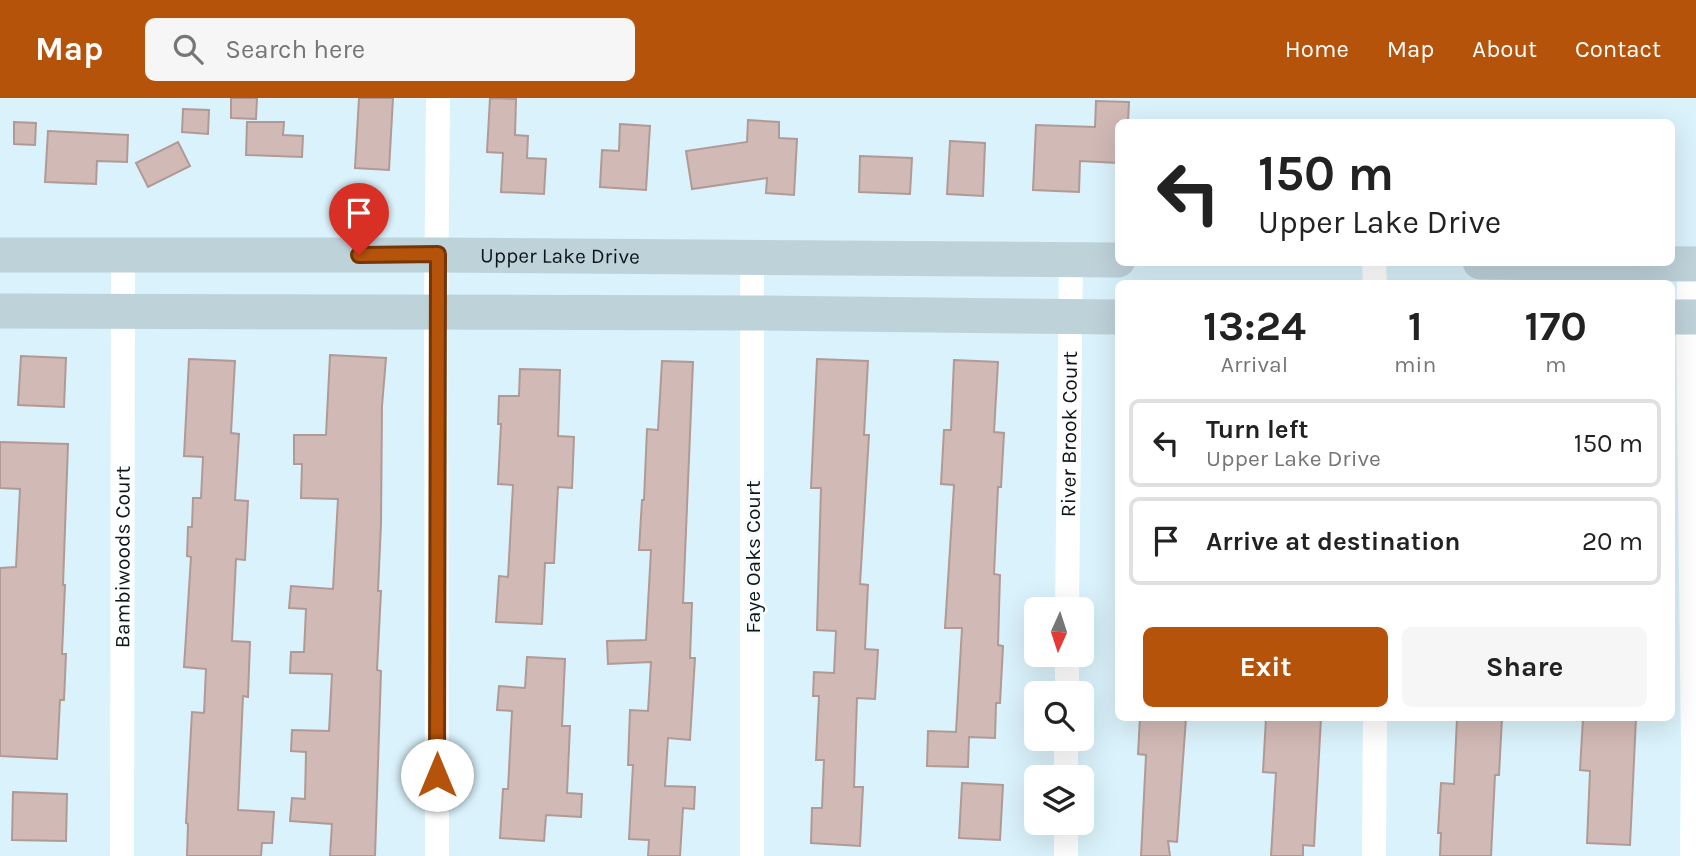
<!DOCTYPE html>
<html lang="en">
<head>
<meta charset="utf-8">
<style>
  body { margin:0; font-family:Karla,sans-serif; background:#f6f6f6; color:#222; height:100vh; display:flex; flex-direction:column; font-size:26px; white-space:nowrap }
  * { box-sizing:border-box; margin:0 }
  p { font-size:23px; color:#767676 }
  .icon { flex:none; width:38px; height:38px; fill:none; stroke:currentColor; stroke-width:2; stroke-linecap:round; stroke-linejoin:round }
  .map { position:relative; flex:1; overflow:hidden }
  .details { position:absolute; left:1115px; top:182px; width:560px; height:441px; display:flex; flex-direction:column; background:#fff; border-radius:10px; box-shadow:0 7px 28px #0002 }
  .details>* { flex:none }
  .banner { position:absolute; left:1115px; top:21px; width:560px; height:147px; border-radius:10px; box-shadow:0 7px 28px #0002; background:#fff; color:#222; overflow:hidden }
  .needle { width:46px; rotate:183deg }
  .fabs { position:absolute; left:1024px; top:499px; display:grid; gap:14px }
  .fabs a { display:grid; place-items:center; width:70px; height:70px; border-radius:10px; background:#fff; box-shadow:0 7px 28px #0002; font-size:35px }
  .pin { position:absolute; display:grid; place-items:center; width:60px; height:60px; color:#fff; margin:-72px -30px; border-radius:50% 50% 50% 0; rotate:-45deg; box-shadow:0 0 7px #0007 }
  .pin .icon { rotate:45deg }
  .me { position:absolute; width:77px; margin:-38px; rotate:0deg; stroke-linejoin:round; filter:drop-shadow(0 0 5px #0008) }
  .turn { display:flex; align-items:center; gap:24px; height:147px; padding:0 28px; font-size:32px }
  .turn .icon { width:91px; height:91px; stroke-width:2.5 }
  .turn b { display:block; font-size:49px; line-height:60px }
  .eta { display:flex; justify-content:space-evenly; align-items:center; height:119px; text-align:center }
  .eta b { font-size:42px; font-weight:700; line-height:49px }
  .button { display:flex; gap:14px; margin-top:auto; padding:14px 28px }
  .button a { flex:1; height:80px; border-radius:10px; background:#b45309; color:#fff; font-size:28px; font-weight:700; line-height:80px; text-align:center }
  .button a+a { background:#f6f6f6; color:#222 }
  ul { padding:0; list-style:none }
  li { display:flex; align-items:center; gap:21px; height:88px; margin:0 14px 10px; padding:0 14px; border:4px solid #e0e0e0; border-radius:10px }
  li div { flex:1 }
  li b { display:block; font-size:26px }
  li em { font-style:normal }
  header { display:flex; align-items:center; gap:42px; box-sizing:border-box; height:98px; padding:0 35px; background:#b45309; color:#fff }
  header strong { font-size:33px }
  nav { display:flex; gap:38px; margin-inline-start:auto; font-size:24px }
  .search { width:490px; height:63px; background:#f6f6f6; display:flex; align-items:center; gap:18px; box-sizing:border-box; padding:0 24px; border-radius:10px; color:#767676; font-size:26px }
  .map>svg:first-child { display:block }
  .building { fill:#d1b9b5; stroke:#b19a96; stroke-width:2 }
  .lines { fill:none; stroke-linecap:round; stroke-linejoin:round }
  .street { stroke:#fff; stroke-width:24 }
  .secondary { stroke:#bed2da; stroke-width:35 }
  .route-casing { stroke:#753606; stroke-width:18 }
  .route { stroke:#b45309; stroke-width:12 }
  .labels { text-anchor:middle; stroke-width:6; stroke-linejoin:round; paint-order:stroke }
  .street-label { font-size:21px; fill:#0d1518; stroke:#f7fcfd }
</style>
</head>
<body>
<header>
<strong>Map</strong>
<div class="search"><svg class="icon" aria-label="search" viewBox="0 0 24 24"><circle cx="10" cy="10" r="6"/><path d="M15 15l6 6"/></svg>Search here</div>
<nav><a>Home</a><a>Map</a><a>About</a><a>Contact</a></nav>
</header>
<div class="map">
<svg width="1696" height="758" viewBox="0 0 1696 758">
  <rect width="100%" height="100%" fill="#daf2fb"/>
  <!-- building -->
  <path class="building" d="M 231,0 L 257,0 L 256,21 L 231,20 Z
    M 359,0 L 393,0 L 389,72 L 355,70 Z
    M 490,0 L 516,1 L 515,37 L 528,38 L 527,60 L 546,61 L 544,96 L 501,94 L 503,55 L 487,54 Z
    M 1096,3 L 1129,4 L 1128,24 L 1118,24 L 1118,65 L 1080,63 L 1079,94 L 1033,92 L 1036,27 L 1095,29 Z
    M 183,11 L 209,12 L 208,36 L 182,34 Z
    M 748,22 L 779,24 L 779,40 L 797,41 L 794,97 L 766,95 L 767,80 L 692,91 L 686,53 L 747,44 Z
    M 14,24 L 36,25 L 35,47 L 14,46 Z
    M 247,24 L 284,24 L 283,37 L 303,38 L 302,59 L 246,57 Z
    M 620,26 L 650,28 L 646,92 L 600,89 L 602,52 L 619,53 Z
    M 48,33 L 128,37 L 127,64 L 97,63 L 96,86 L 45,84 Z
    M 950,43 L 985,45 L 983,98 L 947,96 Z
    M 178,44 L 190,68 L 148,89 L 136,65 Z
    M 860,58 L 912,60 L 910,96 L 859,94 Z
    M 330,257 L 386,260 L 382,308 L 381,425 L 378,493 L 381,493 L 377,572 L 381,573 L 375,758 L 330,758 L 332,726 L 290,723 L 292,700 L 305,701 L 306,654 L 291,653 L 292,632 L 329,633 L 332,576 L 290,575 L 291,554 L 304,554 L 306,511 L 289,510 L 291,488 L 333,491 L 338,401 L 301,400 L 302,366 L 294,366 L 294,337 L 326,337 Z
    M 21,258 L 66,260 L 64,309 L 18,307 Z
    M 189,261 L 235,263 L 231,335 L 239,336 L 235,402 L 248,403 L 245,462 L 236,461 L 232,543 L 250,544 L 248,599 L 243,598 L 238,712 L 274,714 L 272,745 L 262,745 L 261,758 L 187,758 L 188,726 L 186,725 L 192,614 L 204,615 L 206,571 L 184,569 L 191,459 L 187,458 L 188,429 L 192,429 L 193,400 L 201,400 L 203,359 L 184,358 Z
    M 817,261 L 868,263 L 864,337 L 869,337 L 860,486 L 868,487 L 865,551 L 878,552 L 875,601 L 857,600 L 854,689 L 863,689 L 860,748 L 811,745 L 812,710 L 822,710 L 824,662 L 816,662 L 819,598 L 813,598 L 814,574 L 834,575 L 836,533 L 817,532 L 821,390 L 811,390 Z
    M 954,262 L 998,264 L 994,334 L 1004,335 L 1001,389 L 998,389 L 994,476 L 1000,477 L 998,547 L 1003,548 L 1000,605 L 996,605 L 995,640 L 969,639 L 968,669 L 927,668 L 928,633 L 956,634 L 957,616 L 962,530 L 945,530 L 954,387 L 941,386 L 944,332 L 951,332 Z
    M 662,263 L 693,264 L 683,505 L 692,505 L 690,560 L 695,560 L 690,642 L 668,640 L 665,688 L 695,689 L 694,711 L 683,710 L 680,758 L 648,758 L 649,742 L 629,741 L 633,667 L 628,667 L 630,612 L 648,613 L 651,564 L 608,566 L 607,543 L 646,542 L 651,452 L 639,452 L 642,402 L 644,402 L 647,331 L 658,332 Z
    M 520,271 L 560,272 L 558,338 L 574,339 L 572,390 L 558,389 L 554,465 L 545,465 L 542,526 L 496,524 L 499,478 L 508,479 L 513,387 L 498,386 L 501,326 L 498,326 L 499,298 L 519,298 Z
    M 0,344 L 68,346 L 63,487 L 65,487 L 62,556 L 66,556 L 64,602 L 60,602 L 57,661 L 0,658 L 0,470 L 16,469 L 20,391 L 0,390 Z
    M 527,559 L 565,561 L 562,628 L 570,628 L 567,695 L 582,696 L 581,719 L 546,717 L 544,743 L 500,740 L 503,691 L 508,691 L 512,613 L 497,612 L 499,588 L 525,590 Z
    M 1140,620 L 1186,620 L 1177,744 L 1168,743 L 1170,758 L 1141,758 L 1146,657 L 1138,656 Z
    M 1266,620 L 1321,620 L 1314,748 L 1303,747 L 1303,758 L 1271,758 L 1276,675 L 1263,674 Z
    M 1457,620 L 1502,620 L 1499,677 L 1495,677 L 1491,758 L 1440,758 L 1441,735 L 1438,735 L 1441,685 L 1454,686 Z
    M 1583,620 L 1636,620 L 1630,747 L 1587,745 L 1590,673 L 1580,672 Z
    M 962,685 L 1003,687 L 1000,742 L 959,740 Z
    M 13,694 L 67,696 L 66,743 L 12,742 Z"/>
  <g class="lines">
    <!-- street -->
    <g class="street">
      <path d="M 752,161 L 752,758"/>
      <path d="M 1374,164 L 1375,186"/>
      <path d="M 1690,166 L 1688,219 L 1693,650 L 1692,758"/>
      <path id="s1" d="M 1067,511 L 1071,162"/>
      <path d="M 1067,595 L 1067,556"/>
      <path d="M 1066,679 L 1066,640"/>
      <path id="s2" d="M 122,758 L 123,158"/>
      <path d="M 437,758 L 436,216 L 438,0"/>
      <path d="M 1066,758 L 1066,724"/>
      <path d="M 1374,758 L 1375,620"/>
    </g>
    <!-- secondary -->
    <g class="secondary">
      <path id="s3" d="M 0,157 L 438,157 L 1118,162"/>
      <path d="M 1480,164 L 1696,166"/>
      <path d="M 0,213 L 753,215 L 1118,219"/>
      <path d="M 1671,219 L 1696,219"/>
    </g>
  </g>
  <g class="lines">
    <defs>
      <path id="route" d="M 359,157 L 438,156 L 437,677"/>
    </defs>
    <!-- route casing -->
    <use href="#route" class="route-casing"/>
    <!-- route -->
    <use href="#route" class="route"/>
  </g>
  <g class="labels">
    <!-- street labels -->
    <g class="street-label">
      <text dy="7" stroke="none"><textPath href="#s3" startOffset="560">Upper Lake Drive</textPath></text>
      <text dy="7" stroke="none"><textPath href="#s1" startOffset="175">River Brook Court</textPath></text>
      <text dy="7" stroke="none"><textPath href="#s2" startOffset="299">Bambiwoods Court</textPath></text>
      <text transform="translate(753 459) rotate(-90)" y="7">Faye Oaks Court</text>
    </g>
  </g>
</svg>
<div class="fabs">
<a><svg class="needle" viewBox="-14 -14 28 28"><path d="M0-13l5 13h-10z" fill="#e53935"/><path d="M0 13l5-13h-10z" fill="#767676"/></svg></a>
<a><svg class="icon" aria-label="search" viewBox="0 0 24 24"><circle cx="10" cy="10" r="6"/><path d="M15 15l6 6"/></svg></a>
<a><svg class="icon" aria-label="layers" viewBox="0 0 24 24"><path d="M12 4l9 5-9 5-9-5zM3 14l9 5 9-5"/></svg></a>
</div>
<div class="pin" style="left:359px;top:157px;background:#d93025"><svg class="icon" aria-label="arrive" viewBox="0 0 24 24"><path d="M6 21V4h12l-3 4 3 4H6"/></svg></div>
<svg class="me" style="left:437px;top:677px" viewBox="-20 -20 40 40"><circle r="19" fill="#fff"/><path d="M0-13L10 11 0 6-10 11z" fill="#b45309"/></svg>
<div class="banner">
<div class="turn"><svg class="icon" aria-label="left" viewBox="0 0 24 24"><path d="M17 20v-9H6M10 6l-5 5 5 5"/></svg><div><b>150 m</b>Upper Lake Drive</div></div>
</div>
<section class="details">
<div class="eta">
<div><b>13:24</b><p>Arrival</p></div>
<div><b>1</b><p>min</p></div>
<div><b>170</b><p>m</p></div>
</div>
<ul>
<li><svg class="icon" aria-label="left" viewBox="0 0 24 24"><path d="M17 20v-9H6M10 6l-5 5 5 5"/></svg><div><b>Turn left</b><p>Upper Lake Drive</p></div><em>150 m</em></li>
<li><svg class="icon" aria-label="arrive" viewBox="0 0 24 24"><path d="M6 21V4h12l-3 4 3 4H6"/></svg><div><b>Arrive at destination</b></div><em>20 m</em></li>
</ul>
<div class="button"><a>Exit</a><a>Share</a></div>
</section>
</div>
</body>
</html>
